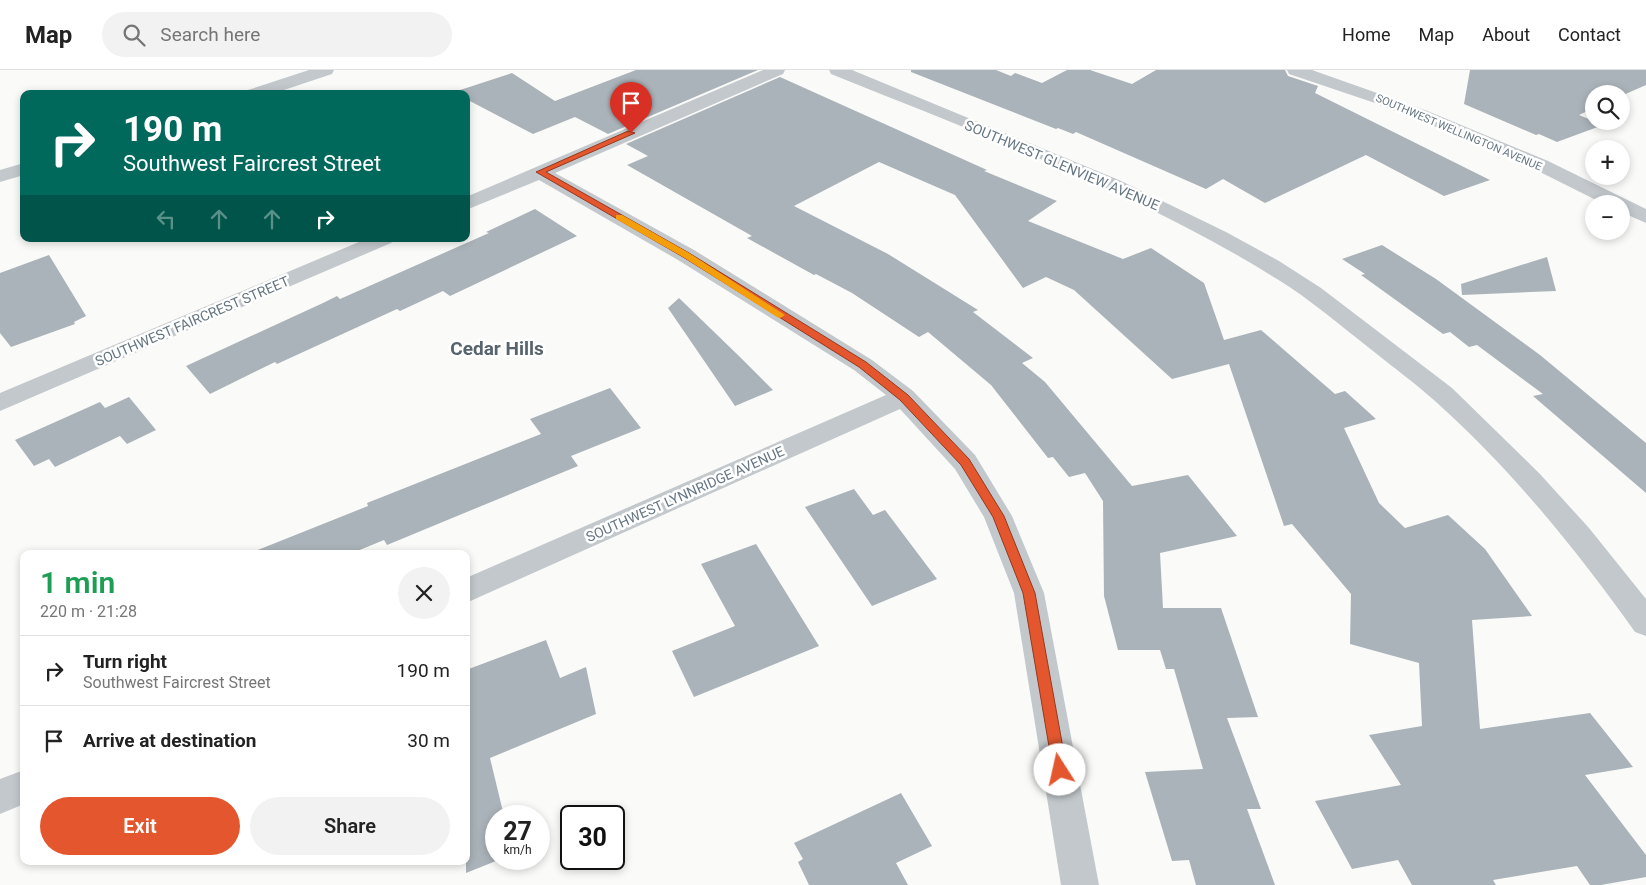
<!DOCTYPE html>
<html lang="en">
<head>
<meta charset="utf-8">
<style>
  body { margin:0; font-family:Roboto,sans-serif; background:#f2f2f2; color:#222; height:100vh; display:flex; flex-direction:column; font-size:19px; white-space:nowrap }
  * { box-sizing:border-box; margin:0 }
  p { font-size:16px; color:#767676 }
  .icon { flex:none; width:28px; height:28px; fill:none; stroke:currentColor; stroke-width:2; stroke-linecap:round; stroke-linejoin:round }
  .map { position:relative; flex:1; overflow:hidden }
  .panel { position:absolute; left:20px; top:480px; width:450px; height:315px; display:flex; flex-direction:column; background:#fff; border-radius:10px; box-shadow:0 2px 8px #0003 }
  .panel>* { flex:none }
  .top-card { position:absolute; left:20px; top:20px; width:450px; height:152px; border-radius:10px; box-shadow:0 2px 8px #0003; background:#00695c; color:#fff; overflow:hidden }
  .buttons { position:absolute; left:1585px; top:15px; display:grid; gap:10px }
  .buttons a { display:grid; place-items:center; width:45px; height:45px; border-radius:50%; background:#fff; box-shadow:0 2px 8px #0003; font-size:25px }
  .speed { position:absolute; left:485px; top:735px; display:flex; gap:10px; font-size:25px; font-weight:700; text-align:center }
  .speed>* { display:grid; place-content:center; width:65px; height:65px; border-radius:50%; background:#fff; box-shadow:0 2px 8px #0003; line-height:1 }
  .speed small { font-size:12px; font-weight:400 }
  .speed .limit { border:2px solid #111; border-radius:8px; background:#fff; color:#111 }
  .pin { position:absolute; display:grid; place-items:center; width:42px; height:42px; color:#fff; margin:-51px -21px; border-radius:50% 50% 50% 0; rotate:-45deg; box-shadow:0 0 5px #0007 }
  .pin .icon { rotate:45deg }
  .me { position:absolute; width:55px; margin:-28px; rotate:350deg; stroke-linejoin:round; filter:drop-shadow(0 0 4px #0008) }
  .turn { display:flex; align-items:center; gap:18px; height:105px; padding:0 20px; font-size:22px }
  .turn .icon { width:65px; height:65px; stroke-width:2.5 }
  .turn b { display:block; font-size:35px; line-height:42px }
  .lanes { display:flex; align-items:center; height:48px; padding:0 20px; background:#0003; justify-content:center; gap:25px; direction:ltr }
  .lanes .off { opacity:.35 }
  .round { display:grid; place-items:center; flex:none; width:52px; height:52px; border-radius:26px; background:#f2f2f2 }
  .summary { display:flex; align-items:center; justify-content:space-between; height:85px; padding:0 20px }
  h1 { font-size:30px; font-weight:600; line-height:38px; color:#1e9e55 }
  .primary-button { display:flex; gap:10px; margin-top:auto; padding:10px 20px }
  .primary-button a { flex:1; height:58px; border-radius:30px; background:#e4572e; color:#fff; font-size:20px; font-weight:600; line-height:58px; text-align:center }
  .primary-button a+a { background:#f2f2f2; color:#222 }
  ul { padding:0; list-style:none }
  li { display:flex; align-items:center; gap:15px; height:70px; padding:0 20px; border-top:1px solid #e0e0e0 }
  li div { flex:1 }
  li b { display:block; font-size:19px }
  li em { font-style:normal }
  header { display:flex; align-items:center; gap:30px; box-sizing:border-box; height:70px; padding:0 25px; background:#fff; border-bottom:1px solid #e0e0e0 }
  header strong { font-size:24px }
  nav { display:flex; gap:28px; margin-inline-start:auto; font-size:18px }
  .search { width:350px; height:45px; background:#f2f2f2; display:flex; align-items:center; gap:12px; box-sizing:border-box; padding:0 18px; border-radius:28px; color:#767676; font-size:19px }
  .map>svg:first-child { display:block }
  .building { fill:#aab3b9 }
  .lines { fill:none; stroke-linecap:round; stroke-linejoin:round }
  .minor { fill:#c3c8cc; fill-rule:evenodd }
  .route { fill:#e4572e; stroke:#94391e }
  .slow { fill:#f59e0b }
  .labels { text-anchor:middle; stroke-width:5; stroke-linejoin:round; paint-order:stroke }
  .far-street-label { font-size:11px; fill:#657683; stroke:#fff }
  .street-label { font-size:14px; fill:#657683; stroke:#fff }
  .district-label { font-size:19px; font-weight:bold; fill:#57646e; stroke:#fff }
</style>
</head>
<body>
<header>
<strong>Map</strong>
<div class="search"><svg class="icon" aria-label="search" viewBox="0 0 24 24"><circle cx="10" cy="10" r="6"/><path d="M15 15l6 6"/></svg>Search here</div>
<nav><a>Home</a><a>Map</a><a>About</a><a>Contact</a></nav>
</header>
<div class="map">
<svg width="1646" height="815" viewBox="0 0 1646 815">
  <rect width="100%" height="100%" fill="#fafaf8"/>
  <!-- building -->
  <path class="building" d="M 636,0 L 758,0 L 608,64 L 575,47 L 533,64 L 466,29 L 466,24 L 454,22 L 512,3 L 555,31 Z
    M 911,0 L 996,0 L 1011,6 L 1015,3 L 1042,13 L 1067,0 L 1090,0 L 1132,14 L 1156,0 L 1285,0 L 1288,6 L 1318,16 L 1315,23 L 1490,110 L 1444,126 L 1366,85 L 1265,133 L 1223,109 L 1206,119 L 1076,62 L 1073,64 L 1058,58 L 1056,59 L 911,2 Z
    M 1470,0 L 1646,0 L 1646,15 L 1621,26 L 1621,24 L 1594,24 L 1594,38 L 1579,45 L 1603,55 L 1557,72 L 1539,64 L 1536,65 L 1464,34 Z
    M 780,7 L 987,100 L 984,101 L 1057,131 L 1028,151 L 1123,189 L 1151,178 L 1204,213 L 1224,270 L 1261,260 L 1335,324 L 1345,321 L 1376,349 L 1344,358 L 1379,433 L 1405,458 L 1448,445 L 1485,479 L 1532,546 L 1472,550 L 1480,659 L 1590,643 L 1633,697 L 1585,705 L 1646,785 L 1646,807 L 1601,815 L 1590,815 L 1577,796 L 1493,810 L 1496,815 L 1412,815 L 1398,790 L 1352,799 L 1315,731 L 1401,715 L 1369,665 L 1422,656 L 1419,593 L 1350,574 L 1351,524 L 1292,454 L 1284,456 L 1229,294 L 1172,309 L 1074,220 L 1046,207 L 1023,218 L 955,125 L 879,92 L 794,136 L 888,184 L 978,240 L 973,242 L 1033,288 L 1022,293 L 1045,312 L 1132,416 L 1188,405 L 1237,466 L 1160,483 L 1163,538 L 1221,538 L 1258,647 L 1227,648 L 1261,739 L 1247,739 L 1275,815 L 1196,815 L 1189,790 L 1172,791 L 1145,702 L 1203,699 L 1174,599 L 1166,599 L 1160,580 L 1118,580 L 1104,526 L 1103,431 L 1085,403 L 1069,407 L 1053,387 L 1048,388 L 991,315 L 928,262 L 919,267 L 852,223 L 816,204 L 814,205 L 747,168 L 752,166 L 627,95 L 648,86 L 626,74 Z
    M 535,139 L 577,166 L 450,226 L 443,221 L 400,241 L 397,239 L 277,294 L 275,292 L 210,324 L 186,296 L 323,233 L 337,226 L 340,229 L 489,163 L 486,162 Z
    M 1382,175 L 1436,209 L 1540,285 L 1646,373 L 1646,423 L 1533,326 L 1543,324 L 1477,275 L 1469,277 L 1450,262 L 1443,264 L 1361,205 L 1365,204 L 1342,189 Z
    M 49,185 L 86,246 L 74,252 L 75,254 L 11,277 L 0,263 L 0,203 Z
    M 1547,187 L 1556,221 L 1462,225 L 1461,214 Z
    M 679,228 L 741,288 L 773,320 L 735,336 L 668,238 Z
    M 610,318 L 641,358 L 571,386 L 578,396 L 387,475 L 384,470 L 350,484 L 253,484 L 253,482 L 368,436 L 367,433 L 541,364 L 530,349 Z
    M 129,327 L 156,360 L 127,374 L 120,366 L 55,397 L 49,389 L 34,396 L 15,370 L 100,332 L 105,338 Z
    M 854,419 L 873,445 L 885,440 L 937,509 L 872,536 L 805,437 Z
    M 756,474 L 819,576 L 694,627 L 672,581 L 735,556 L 701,494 Z
    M 546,570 L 560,608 L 586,597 L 596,644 L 490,688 L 504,746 L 496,746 L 496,789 L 501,789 L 466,803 L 466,600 Z
    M 901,723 L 932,776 L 896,793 L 908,815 L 809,815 L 798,792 L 803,789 L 794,773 Z"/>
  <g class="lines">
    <!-- minor -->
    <path class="minor" d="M 309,0 L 334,0 L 332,4 L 272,24 L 246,24 L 248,20 Z
      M 763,0 L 785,0 L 783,4 L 555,103 L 694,180 L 872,290 L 913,321 L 975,385 L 1012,446 L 1044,523 L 1099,815 L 1061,815 L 1014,523 L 984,447 L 955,399 L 900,339 L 466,533 L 466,508 L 886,325 L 854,300 L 678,190 L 539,110 L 466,140 L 466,127 Z
      M 829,0 L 852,0 L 1119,110 L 1226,162 L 1279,191 L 1321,218 L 1452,318 L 1539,403 L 1589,458 L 1646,529 L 1646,566 L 1635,562 C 1576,479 1511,399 1435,331 C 1415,313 1394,298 1373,281 C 1341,256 1311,230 1277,209 C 1138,122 982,65 831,4 Z
      M 1287,0 L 1312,0 L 1425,40 L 1548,91 L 1646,139 L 1646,153 L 1621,142 L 1621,134 L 1604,134 L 1534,99 L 1454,64 L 1372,32 L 1289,4 Z
      M 24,93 L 24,105 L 0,112 L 0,100 Z
      M 366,169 L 395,169 L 391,173 L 0,341 L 0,323 Z
      M 24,700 L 24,734 L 0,744 L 0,709 Z"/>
  </g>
  <!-- route -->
  <path class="route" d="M 628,61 L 635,63 L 546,102 L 689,183 L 866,292 L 908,325 L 969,389 L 1004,446 L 1035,523 L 1067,700 L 1065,705 L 1060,707 L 1055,705 L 1053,700 L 1023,523 L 993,447 L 961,395 L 900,330 L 859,297 L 683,187 L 536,102 Z"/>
  <!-- slow -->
  <path class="slow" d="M 616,145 L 622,145 L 689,183 L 785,245 L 780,248 L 777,247 L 683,187 L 616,149 Z"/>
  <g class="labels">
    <!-- far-street labels -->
    <g class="far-street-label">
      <text transform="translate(1459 62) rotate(23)" y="4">SOUTHWEST WELLINGTON AVENUE</text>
    </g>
    <!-- street labels -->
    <g class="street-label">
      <text transform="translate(1062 95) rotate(23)" y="5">SOUTHWEST GLENVIEW AVENUE</text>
      <text transform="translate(192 251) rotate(-23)" y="5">SOUTHWEST FAIRCREST STREET</text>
      <text transform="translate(685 424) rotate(-24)" y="5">SOUTHWEST LYNNRIDGE AVENUE</text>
    </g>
    <!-- district labels -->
    <g class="district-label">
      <text x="497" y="285">Cedar Hills</text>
    </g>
  </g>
</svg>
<div class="buttons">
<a><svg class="icon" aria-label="search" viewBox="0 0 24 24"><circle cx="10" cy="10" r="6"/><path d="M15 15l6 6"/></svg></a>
<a>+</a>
<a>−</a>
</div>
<div class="speed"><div>27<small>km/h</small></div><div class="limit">30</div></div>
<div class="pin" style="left:631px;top:63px;background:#d93025"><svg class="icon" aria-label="arrive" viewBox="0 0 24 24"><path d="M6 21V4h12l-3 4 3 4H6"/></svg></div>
<svg class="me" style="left:1060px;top:700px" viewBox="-20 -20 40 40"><circle r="19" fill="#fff"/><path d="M0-13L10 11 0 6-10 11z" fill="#e4572e"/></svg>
<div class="top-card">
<div class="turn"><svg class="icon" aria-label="right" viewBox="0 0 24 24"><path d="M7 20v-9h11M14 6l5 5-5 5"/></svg><div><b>190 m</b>Southwest Faircrest Street</div></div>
<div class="lanes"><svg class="icon off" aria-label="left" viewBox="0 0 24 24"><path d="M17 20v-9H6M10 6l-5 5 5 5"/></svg><svg class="icon off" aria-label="ahead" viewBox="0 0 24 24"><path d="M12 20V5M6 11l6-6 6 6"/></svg><svg class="icon off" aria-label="ahead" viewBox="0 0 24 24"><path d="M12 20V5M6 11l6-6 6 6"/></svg><svg class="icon" aria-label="right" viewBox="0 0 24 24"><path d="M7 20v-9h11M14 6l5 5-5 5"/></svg></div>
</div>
<section class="panel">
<div class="summary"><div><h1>1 min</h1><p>220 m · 21:28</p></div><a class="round"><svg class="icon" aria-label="close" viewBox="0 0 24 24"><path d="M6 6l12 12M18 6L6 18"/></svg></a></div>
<ul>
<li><svg class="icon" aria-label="right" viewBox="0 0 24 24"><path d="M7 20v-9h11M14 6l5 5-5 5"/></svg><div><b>Turn right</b><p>Southwest Faircrest Street</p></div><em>190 m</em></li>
<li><svg class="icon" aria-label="arrive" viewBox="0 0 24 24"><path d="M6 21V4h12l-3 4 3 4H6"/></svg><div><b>Arrive at destination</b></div><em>30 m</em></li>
</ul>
<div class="primary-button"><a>Exit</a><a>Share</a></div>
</section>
</div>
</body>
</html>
